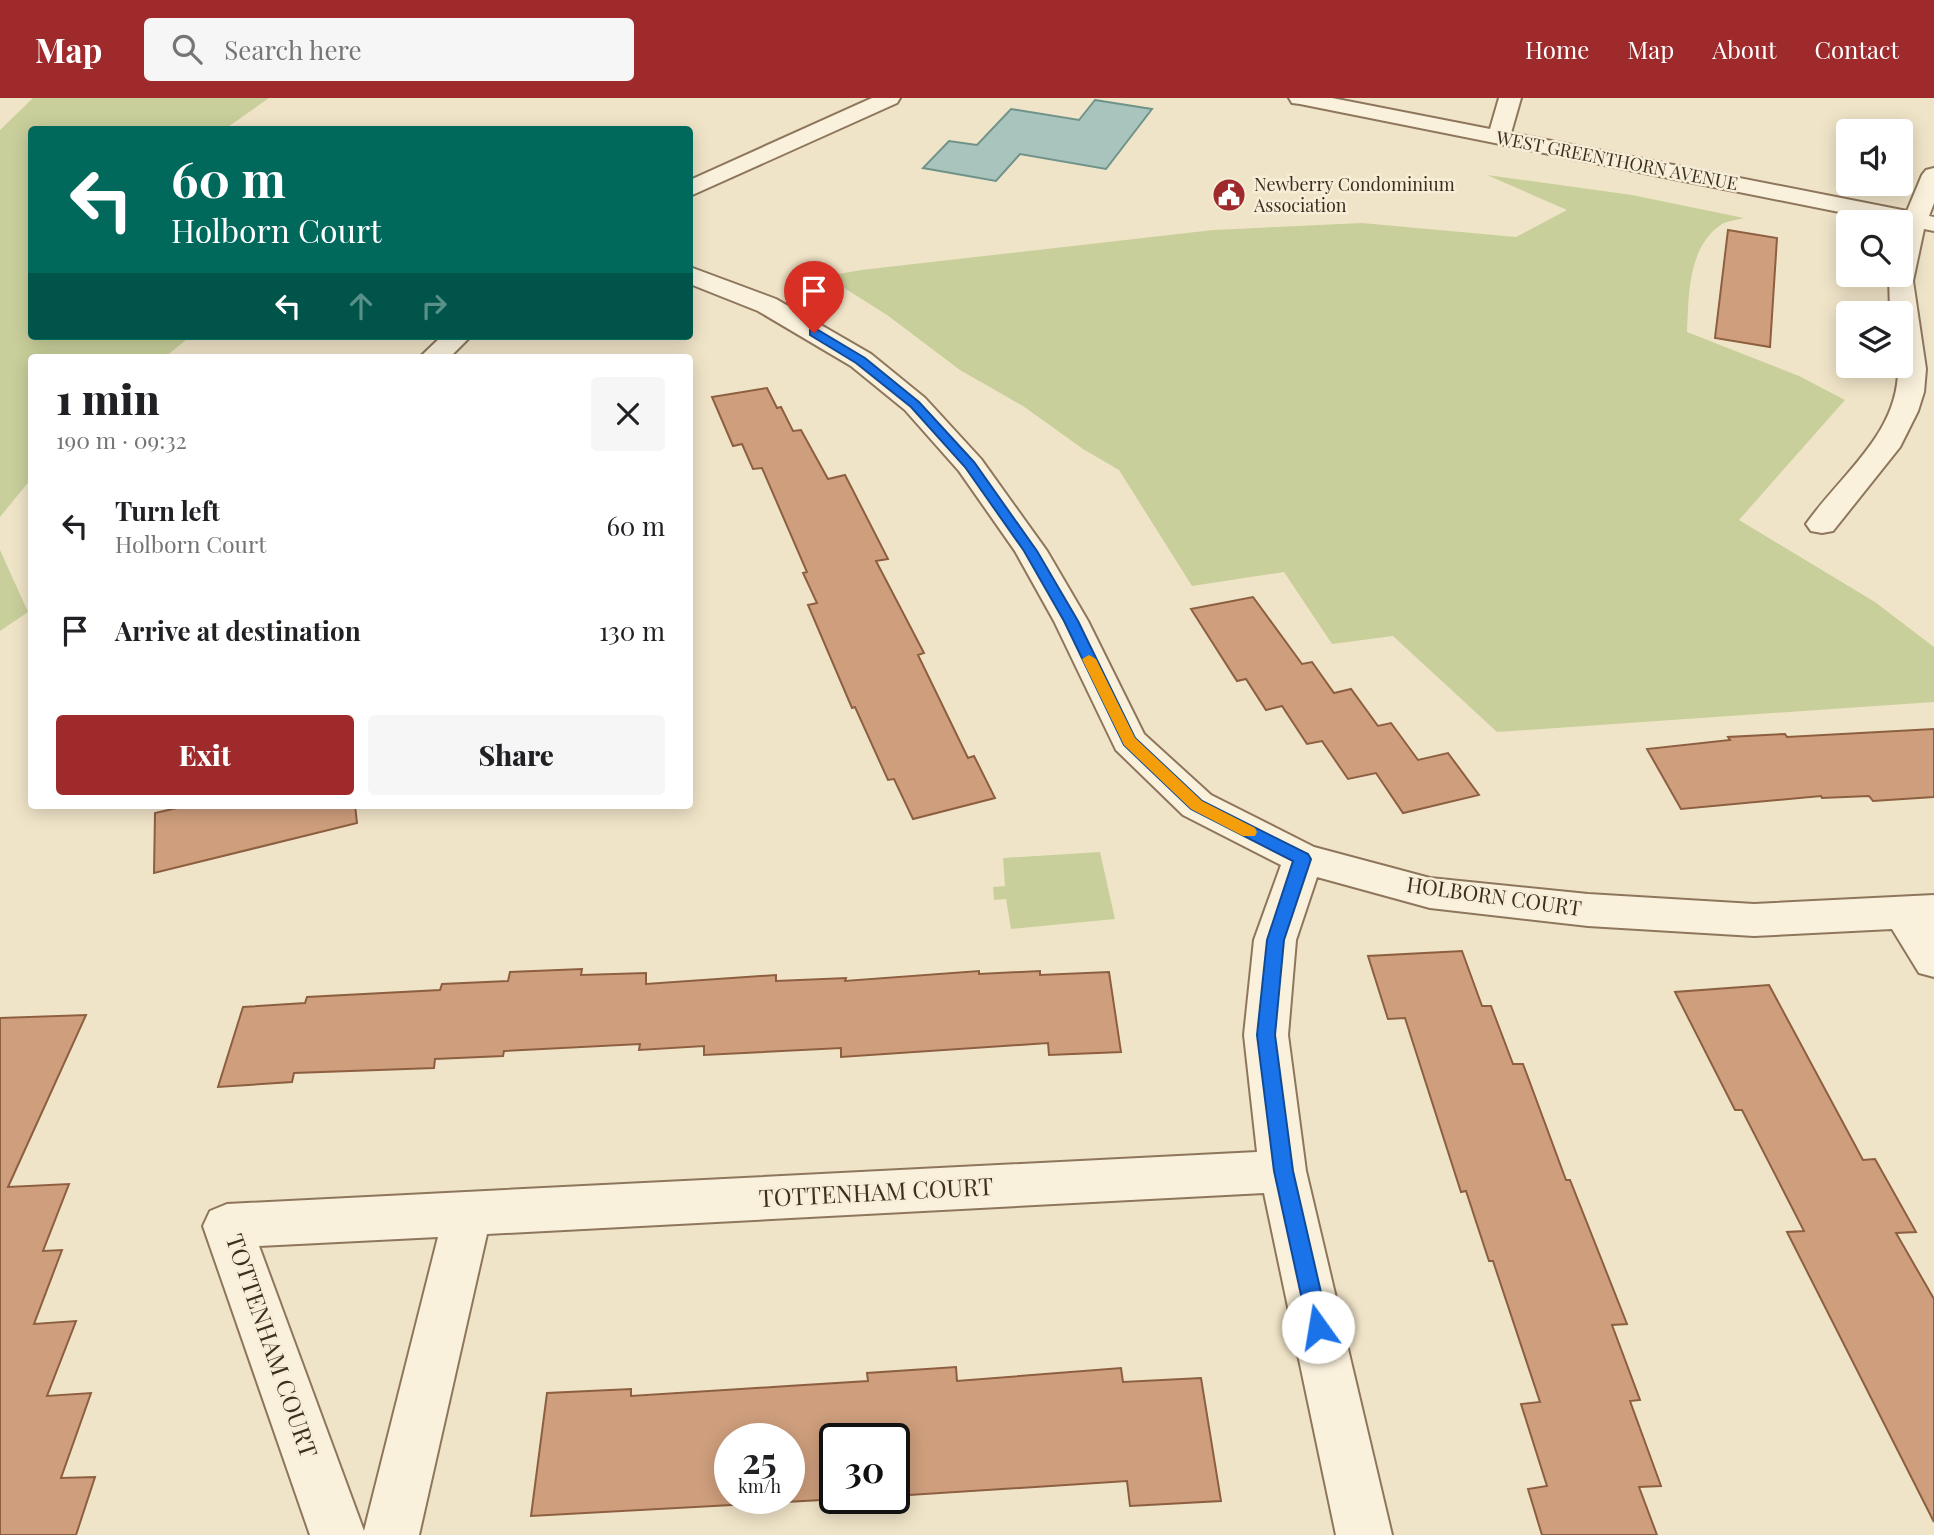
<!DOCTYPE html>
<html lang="en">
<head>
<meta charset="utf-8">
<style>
  body { margin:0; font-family:"Playfair Display",serif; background:#f6f6f6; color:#202124; height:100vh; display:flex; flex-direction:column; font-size:26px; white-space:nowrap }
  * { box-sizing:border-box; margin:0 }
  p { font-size:23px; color:#757577 }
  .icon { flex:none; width:38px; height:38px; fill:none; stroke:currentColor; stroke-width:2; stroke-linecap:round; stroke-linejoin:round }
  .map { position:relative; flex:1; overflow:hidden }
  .side { position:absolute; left:28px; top:256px; width:665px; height:455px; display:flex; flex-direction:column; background:#fff; border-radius:7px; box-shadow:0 4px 18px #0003 }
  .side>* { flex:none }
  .hud { position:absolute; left:28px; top:28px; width:665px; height:214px; border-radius:7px; box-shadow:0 4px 18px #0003; background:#00695c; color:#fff; overflow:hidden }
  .controls { position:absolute; left:1836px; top:21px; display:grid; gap:14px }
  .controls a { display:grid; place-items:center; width:77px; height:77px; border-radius:7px; background:#fff; box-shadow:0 4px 18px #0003; font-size:35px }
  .speed { position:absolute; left:714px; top:1325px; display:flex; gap:14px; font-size:35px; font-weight:700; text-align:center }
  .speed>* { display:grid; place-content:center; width:91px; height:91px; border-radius:50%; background:#fff; box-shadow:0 4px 18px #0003; line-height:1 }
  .speed small { font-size:18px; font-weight:400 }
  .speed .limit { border:4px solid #111; border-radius:10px; background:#fff; color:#111 }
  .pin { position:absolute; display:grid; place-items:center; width:60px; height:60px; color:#fff; margin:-72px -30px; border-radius:50% 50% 50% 0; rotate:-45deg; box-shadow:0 0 7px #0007 }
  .pin .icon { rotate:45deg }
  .me { position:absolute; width:77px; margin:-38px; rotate:347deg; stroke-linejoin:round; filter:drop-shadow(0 0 5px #0008) }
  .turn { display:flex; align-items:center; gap:24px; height:147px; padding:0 28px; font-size:32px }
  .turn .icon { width:91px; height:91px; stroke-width:2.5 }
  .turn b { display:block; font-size:49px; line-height:60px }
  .lanes { display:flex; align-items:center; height:66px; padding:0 28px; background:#0003; justify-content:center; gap:35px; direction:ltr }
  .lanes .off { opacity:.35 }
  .round { display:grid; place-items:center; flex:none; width:74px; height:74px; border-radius:7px; background:#f6f6f6 }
  .headline { display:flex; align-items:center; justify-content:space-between; height:119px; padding:0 28px }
  h1 { font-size:42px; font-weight:800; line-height:52px }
  .cta { display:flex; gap:14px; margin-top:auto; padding:14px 28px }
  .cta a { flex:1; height:80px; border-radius:7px; background:#9e2a2b; color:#fff; font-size:28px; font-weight:800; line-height:80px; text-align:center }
  .cta a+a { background:#f6f6f6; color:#202124 }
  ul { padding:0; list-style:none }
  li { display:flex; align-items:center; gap:21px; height:105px; padding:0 28px }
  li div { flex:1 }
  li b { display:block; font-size:26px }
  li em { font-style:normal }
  header { display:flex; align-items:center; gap:42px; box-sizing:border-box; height:98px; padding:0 35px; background:#9e2a2b; color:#fff }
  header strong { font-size:33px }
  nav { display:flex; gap:38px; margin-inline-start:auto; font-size:24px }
  .search { width:490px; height:63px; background:#f6f6f6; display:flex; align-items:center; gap:18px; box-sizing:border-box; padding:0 24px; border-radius:7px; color:#757577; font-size:26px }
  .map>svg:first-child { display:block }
  .green { fill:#c9cf9b }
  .water { fill:#a9c4bc; stroke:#6f938a; stroke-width:2 }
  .building { fill:#cf9f7d; stroke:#8d5f41; stroke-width:2; fill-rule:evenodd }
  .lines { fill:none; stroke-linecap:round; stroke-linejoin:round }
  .street-casing { stroke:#8d765c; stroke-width:4 }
  .street { fill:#faf1dc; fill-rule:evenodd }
  .route { fill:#1a73e8; stroke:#114b97; stroke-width:2 }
  .slow { fill:#f59e0b }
  .labels { text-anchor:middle; stroke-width:5; stroke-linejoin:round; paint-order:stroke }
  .far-street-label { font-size:18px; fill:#3d2e20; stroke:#f7eed8 }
  .far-poi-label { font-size:18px; fill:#3d2e20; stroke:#f7eed8; text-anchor:start }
  .street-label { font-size:21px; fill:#3d2e20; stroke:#f7eed8 }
  .near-street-label { font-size:24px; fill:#3d2e20; stroke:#f7eed8 }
</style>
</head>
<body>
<header>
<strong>Map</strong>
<div class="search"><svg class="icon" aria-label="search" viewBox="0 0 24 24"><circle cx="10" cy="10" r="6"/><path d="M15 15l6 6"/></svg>Search here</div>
<nav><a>Home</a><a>Map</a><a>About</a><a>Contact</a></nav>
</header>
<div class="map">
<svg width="1934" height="1437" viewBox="0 0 1934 1437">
  <rect width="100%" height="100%" fill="#f0e4c8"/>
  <!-- green -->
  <path class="green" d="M 33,0 L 269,0 L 225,31 L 32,32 L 32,238 L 191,238 L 165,259 L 32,259 L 31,381 L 0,419 L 0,32 Z
    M 1487,77 L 1632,97 L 1744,120 C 1737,122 1728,123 1722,126 C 1687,149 1689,198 1687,234 L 1799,278 L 1845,302 L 1739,422 L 1875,504 L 1934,549 L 1934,604 L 1497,634 L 1393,538 L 1332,546 L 1284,474 L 1192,488 L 1119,372 L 1083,351 L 1023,308 L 960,272 L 887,217 L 841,188 L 810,181 L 861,172 L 1213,132 L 1362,125 L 1516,139 L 1567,112 Z
    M 0,452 L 28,514 L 0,533 Z
    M 1100,754 L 1115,821 L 1011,831 L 1006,801 L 994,802 L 993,789 L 1005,788 L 1003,760 Z"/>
  <!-- water -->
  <path class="water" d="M 1095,2 L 1152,11 L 1106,71 L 1020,56 L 996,83 L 923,70 L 949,43 L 977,47 L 1011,11 L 1079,22 Z"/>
  <!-- building -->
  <path class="building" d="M 1728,132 L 1777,140 L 1770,249 L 1715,240 Z
    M 767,290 L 777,310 L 781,309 L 793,333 L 801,332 L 828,381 L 845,377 L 888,461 L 876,463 L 924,555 L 918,557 L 968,660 L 974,658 L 995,700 L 913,721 L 894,681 L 888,682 L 855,609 L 852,610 L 808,507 L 817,505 L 803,475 L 807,474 L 762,370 L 753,371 L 742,346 L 733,348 L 712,299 Z
    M 1253,499 L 1302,566 L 1312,564 L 1334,595 L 1351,591 L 1378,628 L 1391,625 L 1418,662 L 1448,655 L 1479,697 L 1403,715 L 1376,675 L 1348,681 L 1322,643 L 1307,646 L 1282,608 L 1266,612 L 1246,581 L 1237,583 L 1191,511 Z
    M 1934,631 L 1934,699 L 1873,703 L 1869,698 L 1822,700 L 1821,698 L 1681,711 L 1647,651 L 1730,642 L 1728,639 L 1785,636 L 1787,639 Z
    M 190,707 L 355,707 L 357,725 L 154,775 L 155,715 Z
    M 1462,853 L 1482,908 L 1491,908 L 1513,966 L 1523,966 L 1566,1082 L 1570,1082 L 1627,1226 L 1612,1227 L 1640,1302 L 1630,1303 L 1661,1388 L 1639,1389 L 1657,1437 L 1542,1437 L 1528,1391 L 1547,1388 L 1521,1306 L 1540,1304 L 1493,1163 L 1489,1163 L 1466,1093 L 1461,1094 L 1405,920 L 1388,921 L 1368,858 Z
    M 582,871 L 581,877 L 646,875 L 646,886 L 776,877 L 776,883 L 846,880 L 845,883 L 979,873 L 979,876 L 1040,873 L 1040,877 L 1109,874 L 1121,954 L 1049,957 L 1048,945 L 841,959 L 841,950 L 704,957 L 704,948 L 639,952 L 640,946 L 504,953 L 503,958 L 435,961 L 434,970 L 294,975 L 292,984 L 218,989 L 243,909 L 305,905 L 307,899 L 440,892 L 442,886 L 508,883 L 510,874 Z
    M 1769,887 L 1863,1062 L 1875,1061 L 1916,1134 L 1896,1135 L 1934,1201 L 1934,1424 L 1787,1134 L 1804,1133 L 1742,1012 L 1735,1012 L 1675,894 Z
    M 86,917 L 8,1089 L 69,1086 L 43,1153 L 62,1152 L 34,1226 L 76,1223 L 47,1298 L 91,1295 L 61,1380 L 95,1379 L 76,1437 L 0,1437 L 0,920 Z
    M 956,1269 L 957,1283 L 1121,1270 L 1123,1284 L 1201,1280 L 1221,1403 L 1130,1408 L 1127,1383 L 894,1398 L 894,1340 L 835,1340 L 835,1400 L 859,1400 L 531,1418 L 547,1295 L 631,1291 L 631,1298 L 788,1288 L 868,1283 L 867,1275 ZM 730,1340 L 789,1340 L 789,1400 L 730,1400 Z"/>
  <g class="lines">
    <defs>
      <path id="street" d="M 872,0 L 900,0 L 897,5 L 690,98 L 690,82 Z
        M 1289,0 L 1332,0 L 1490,31 L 1499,0 L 1521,0 L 1511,35 L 1907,113 L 1922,77 L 1926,72 L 1934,70 L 1934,105 L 1929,118 L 1934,119 L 1934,133 L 1924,131 L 1913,183 L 1926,271 L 1924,294 L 1918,313 L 1900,349 L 1833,433 L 1822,435 L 1811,433 L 1806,426 C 1841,376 1900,335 1898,268 L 1900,268 L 1900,215 L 1890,215 L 1889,177 L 1900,177 L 1900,124 L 1889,124 L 1300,6 L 1292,5 Z
        M 690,169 L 776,201 L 871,256 L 925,300 L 981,361 L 1047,453 L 1088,523 L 1144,636 L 1211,697 L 1314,749 L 1430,780 L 1588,796 L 1754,806 L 1934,797 L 1934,879 L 1919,875 L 1892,831 L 1754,838 L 1588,828 L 1430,810 L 1317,779 L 1296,842 L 1288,937 L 1306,1073 L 1392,1437 L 1336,1437 L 1264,1095 L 487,1136 L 419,1437 L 310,1437 L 203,1128 L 210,1113 L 227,1106 L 1257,1054 L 1244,937 L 1254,842 L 1281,767 L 1183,717 L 1116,652 L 1054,523 L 1015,453 L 959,373 L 905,312 L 851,268 L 758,213 L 690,186 ZM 438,1139 L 364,1433 L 259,1148 Z
        M 442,238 L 471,238 L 450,259 L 420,259 Z"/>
    </defs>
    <!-- street casing -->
    <use href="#street" class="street-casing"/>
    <!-- street -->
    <use href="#street" class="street"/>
  </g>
  <!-- route -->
  <path class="route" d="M 810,232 L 818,232 L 865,260 L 919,304 L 974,364 L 1037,453 L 1078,523 L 1135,640 L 1202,703 L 1308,756 L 1311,761 L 1284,842 L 1275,937 L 1293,1073 L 1329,1229 L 1326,1236 L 1318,1239 L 1311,1236 L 1308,1229 L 1274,1073 L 1257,937 L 1267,842 L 1293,763 L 1191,711 L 1124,647 L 1064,523 L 1024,453 L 965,369 L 911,309 L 856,265 L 810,237 Z"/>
  <!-- slow -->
  <path class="slow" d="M 1089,557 L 1096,561 L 1135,640 L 1202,703 L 1255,730 L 1257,734 L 1255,738 L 1243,738 L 1191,711 L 1124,647 L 1082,561 Z"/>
  <!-- icons -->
  <defs>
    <symbol id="civic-disc" viewBox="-11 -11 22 22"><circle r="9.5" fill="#9e2a2b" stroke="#f7eed8"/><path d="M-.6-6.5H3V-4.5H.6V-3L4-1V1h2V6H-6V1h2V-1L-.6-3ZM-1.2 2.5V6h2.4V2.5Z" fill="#fff"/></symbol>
  </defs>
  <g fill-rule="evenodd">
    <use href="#civic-disc" x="1210" y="78" width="38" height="38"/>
  </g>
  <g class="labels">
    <!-- far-street labels -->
    <g class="far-street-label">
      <text transform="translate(1617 63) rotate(11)" y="6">WEST GREENTHORN AVENUE</text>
    </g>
    <!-- far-poi labels -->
    <g class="far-poi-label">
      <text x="1254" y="93">Newberry Condominium<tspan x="1254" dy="21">Association</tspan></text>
    </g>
    <!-- street labels -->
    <g class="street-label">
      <text transform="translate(1494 799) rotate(8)" y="7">HOLBORN COURT</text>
    </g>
    <!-- near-street labels -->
    <g class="near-street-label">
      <text transform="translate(876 1095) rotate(-3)" y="8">TOTTENHAM COURT</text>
      <text transform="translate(271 1248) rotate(71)" y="8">TOTTENHAM COURT</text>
    </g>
  </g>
</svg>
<div class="controls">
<a><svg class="icon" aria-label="sound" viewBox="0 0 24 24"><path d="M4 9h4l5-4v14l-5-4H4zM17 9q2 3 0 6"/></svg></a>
<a><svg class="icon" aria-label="search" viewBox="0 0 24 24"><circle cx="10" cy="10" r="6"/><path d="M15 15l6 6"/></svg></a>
<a><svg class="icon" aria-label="layers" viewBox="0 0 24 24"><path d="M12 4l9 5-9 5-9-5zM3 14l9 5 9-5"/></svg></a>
</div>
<div class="speed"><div>25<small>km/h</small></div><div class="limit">30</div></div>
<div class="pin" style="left:814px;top:235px;background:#d93025"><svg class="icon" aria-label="arrive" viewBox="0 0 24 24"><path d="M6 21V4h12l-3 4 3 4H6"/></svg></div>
<svg class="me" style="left:1318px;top:1229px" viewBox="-20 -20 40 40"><circle r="19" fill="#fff"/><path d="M0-13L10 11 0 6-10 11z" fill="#1a73e8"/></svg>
<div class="hud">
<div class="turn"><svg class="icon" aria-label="left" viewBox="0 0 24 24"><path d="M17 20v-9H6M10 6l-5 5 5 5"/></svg><div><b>60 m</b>Holborn Court</div></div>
<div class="lanes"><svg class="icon" aria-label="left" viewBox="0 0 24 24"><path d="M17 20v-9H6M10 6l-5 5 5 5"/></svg><svg class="icon off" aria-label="ahead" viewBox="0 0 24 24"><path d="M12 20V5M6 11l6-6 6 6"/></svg><svg class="icon off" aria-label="right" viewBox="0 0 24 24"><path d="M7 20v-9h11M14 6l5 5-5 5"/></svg></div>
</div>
<section class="side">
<div class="headline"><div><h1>1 min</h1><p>190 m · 09:32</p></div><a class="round"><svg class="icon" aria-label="close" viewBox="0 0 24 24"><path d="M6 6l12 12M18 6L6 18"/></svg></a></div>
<ul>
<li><svg class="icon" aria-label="left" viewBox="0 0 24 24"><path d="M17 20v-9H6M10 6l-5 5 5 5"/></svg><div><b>Turn left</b><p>Holborn Court</p></div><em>60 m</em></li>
<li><svg class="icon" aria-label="arrive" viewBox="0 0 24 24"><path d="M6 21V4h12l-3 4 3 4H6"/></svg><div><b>Arrive at destination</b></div><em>130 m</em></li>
</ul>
<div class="cta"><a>Exit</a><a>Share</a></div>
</section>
</div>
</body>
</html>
